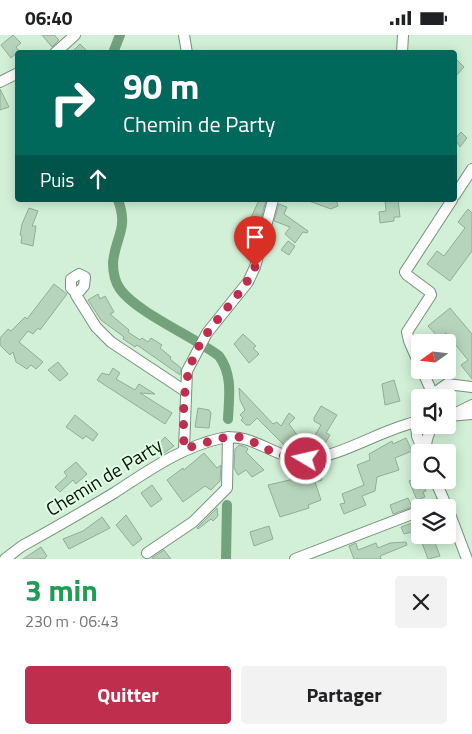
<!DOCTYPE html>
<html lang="fr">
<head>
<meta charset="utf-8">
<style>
  body { margin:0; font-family:"Titillium Web",sans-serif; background:#f2f2f2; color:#202124; height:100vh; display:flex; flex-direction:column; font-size:19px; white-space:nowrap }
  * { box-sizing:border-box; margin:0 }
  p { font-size:16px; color:#757577 }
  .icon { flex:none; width:28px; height:28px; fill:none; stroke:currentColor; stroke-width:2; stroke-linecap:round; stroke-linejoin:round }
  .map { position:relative; height:524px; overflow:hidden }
  .side { display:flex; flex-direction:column; background:#fff; flex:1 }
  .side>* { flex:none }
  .banner { position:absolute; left:15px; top:15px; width:442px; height:152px; border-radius:5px; box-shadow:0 2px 12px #0003; background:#00695c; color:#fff; overflow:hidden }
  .needle { width:32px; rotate:255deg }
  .tools { position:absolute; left:411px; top:299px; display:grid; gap:10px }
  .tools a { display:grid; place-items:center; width:45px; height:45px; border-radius:5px; background:#fff; box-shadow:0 2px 12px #0003; font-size:25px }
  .pin { position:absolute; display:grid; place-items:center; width:42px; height:42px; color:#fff; margin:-51px -21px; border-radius:50% 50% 50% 0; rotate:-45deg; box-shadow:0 0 5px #0007 }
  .pin .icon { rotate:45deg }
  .me { position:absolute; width:55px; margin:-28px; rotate:279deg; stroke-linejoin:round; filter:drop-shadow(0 0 4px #0008) }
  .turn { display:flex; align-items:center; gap:18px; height:105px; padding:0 25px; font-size:22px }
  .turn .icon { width:65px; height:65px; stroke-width:2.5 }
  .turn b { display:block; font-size:35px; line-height:42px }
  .then { display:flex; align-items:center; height:48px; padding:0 25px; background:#0003; gap:10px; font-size:19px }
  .round { display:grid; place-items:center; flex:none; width:52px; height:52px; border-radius:5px; background:#f2f2f2 }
  .head { display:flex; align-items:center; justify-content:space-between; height:85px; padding:0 25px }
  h1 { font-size:30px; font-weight:700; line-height:38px; color:#1e9e55 }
  .primary-button { display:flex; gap:10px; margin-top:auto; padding:10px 25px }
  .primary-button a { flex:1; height:58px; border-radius:5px; background:#bf2e4c; color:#fff; font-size:20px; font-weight:700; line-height:58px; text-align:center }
  .primary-button a+a { background:#f2f2f2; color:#202124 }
  .status { display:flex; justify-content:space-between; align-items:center; height:35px; padding:0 25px; background:#fff; direction:ltr }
  .status svg { height:14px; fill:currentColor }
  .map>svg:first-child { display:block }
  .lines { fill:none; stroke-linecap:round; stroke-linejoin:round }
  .canal { stroke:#73a27d; stroke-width:10 }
  .building { fill:#b6d3bb; stroke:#90ad96 }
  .minor-casing { stroke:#76927c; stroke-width:12 }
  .minor { stroke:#fff; stroke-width:10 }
  .route { stroke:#bf2e4c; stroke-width:9; stroke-dasharray:0 16.2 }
  .labels { text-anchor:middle; stroke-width:4; stroke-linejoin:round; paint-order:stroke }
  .street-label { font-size:19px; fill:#071109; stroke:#dffde4 }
</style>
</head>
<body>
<div class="status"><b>06:40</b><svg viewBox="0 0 49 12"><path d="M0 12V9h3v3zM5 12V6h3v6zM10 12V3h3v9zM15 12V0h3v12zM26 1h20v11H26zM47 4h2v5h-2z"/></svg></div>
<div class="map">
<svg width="472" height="524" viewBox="0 0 472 524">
  <rect width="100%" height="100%" fill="#d2f0d7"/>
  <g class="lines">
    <!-- canal -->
    <path class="canal" d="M 113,18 L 120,0
      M 118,165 C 129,194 115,202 113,228 C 113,237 115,247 120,254 C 136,277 194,302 219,321 C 233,340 229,362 228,384
      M 226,524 L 227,470"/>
  </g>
  <!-- building -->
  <path class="building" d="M 13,0 L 21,8 L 16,12 L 19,16 L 11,23 L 1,10 Z
    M 42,0 L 54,0 L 59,5 L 52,12 Z
    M 80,9 L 89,18 L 71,18 Z
    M 455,23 L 464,32 L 455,42 Z
    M 0,54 L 9,72 L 0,75 Z
    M 461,97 L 467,103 L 460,112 L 455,104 Z
    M 259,165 L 266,165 L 259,191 L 250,185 Z
    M 336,165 L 338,171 L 331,174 L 309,166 Z
    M 385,165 L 398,165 L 400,182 L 394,182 L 394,186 L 380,188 L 379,177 L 386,176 Z
    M 279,169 L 287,172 L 284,179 L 308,196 L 307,198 L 303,197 L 295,208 L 285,199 L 290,192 L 274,186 Z
    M 29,173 L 38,176 L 32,191 L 36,191 L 33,211 L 21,208 L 22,201 L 20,200 L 22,189 Z
    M 468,174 L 472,178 L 472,216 L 450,246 L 427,229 L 437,216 L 444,221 L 465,193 L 458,187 Z
    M 288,206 L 295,211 L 289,220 L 281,215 Z
    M 54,249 L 67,259 L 40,295 L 38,293 L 33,299 L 28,296 L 19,307 L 43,327 L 36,334 L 31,330 L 27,334 L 16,327 L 13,317 L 10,320 L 0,310 L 0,303 L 8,294 L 11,296 L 25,282 L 27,284 Z
    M 98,259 L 100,264 L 105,261 L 114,277 L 110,279 L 129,295 L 128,297 L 140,305 L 142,303 L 148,307 L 151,303 L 162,310 L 160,313 L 171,322 L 170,324 L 181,333 L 180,340 L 137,310 L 135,312 L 123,304 L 124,302 L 101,285 L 88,265 Z
    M 450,273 L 472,299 L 472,344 L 461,330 L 468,325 L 446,298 L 439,303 L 428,291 Z
    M 243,299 L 256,311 L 253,313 L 259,319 L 249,328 L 234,309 Z
    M 58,327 L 68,339 L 60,346 L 48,335 Z
    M 113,333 L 120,338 L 116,344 L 135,355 L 139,349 L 155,359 L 140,358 L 172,378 L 165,389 L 97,345 L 102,338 L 109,340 Z
    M 394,345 L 400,366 L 385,370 L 382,349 Z
    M 239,353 L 273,389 L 277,387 L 281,391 L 289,378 L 295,383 L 289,389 L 302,407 L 285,411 L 257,383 L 250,390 L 246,390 L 241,385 L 243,383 L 240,380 L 245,375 L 240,365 Z
    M 321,371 L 337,380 L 326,398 L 330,400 L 322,413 L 311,407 L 321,390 L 314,386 L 314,383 Z
    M 198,373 L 209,375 L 211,378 L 209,393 L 195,392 Z
    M 75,380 L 98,399 L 93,406 L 86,401 L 83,404 L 66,392 Z
    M 165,402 L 174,411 L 164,418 L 157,411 Z
    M 406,403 L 412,416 L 395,423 L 399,435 L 377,442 L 375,456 L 362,461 L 366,470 L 344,479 L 340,469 L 345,468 L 342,459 L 364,450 L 357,430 L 370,425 L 369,419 L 392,406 L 393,409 Z
    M 239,410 L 246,412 L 248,414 L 246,417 L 264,435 L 252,442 L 246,435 L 238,440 L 234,433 L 235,414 Z
    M 204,418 L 217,433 L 221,430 L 220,446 L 211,455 L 205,451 L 183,467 L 167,445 L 183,433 L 184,435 Z
    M 76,427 L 87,439 L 76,449 L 73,445 L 60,457 L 55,452 L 67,441 L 64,437 Z
    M 320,438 L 322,445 L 315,447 L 321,465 L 308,470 L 309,473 L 280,482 L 268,450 Z
    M 419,442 L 426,456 L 423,457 L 425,462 L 417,465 L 409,446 Z
    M 152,450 L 162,464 L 151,472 L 141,458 Z
    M 408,463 L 412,472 L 393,479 L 390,470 Z
    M 217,473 L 218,481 L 213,486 L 211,484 L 198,494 L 197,493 Z
    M 126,480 L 142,504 L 133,511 L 116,490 Z
    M 102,482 L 110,493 L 69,514 L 63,504 L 83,496 Z
    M 420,485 L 420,495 L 404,499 L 401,492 Z
    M 269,491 L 273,504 L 254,511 L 250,497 Z
    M 419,500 L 432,500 L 440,521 L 428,524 Z
    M 406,507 L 407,510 L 380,521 L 381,524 L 354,524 L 349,511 L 356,508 L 358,515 L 376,508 L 378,513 L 390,508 Z
    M 41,512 L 47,521 L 44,524 L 23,524 Z
    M 164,515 L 171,524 L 152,524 L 152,523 Z"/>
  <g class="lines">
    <defs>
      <path id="minor" d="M 184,0 L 187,18
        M 55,18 L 75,0
        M 402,18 L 403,0
        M 0,47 L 18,38
        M 455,160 L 472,134
        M 77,259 L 71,253 L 71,244 L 79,239 L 85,242 L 84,251 L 77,259 L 76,260 L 96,292 L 111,307 L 185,356
        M 420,331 L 409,306 L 407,297 L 431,260 L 430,257 L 407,240 L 405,237 L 452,165
        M 422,335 L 434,362
        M 433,359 L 447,349 L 472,352
        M 448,381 L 472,379
        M 450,381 L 472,370
        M 416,387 L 417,401 L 424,418
        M 184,414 L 187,336 L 207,298 L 248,247 L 255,232 L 273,165
        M 425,417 L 427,404 L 432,390
        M 435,445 L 447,472
        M 430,472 L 445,467
        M 448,474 L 467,524
        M 147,518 L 193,487 L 227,453 L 228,402
        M 5,524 L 22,511 C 53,494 84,476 114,458 C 148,436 181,412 222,403 C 252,397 275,424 305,424 C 340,423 383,393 420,386
        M 295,524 L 420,476"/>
    </defs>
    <!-- minor casing -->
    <use href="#minor" class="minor-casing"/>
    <!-- minor -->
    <use href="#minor" class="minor"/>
  </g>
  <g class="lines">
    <!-- route -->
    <path class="route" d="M 255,232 C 244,256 224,275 208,297 C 181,333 183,371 184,414 L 221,403 L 240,402 L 258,409 L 278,420 L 306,424"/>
  </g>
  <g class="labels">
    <!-- street labels -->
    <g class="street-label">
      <text transform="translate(104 442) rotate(-31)" y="7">Chemin de Party</text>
    </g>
  </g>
</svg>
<div class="tools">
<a><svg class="needle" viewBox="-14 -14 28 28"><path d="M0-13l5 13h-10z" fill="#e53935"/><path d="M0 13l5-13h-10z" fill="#757577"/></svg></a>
<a><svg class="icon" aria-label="sound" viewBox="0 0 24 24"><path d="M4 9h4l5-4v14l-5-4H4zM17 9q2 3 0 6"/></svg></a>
<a><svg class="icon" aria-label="search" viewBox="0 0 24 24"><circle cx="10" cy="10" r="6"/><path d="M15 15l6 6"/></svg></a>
<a><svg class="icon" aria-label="layers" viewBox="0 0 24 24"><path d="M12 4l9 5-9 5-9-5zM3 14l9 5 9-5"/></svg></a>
</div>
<div class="pin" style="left:255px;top:232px;background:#d93025"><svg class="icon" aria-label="arrive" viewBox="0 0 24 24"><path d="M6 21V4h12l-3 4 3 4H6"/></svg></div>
<svg class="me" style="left:306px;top:424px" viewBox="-20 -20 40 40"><circle r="17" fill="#bf2e4c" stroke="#fff" stroke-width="3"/><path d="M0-11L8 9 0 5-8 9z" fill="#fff"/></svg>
<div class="banner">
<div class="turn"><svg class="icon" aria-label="right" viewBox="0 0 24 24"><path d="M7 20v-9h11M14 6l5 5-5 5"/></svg><div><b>90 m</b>Chemin de Party</div></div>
<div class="then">Puis<svg class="icon" aria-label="ahead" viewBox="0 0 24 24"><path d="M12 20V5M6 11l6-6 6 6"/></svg></div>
</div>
</div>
<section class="side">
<div class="head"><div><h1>3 min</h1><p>230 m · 06:43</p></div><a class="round"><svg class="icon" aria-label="close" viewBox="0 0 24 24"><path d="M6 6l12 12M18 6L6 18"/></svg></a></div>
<div class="primary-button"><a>Quitter</a><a>Partager</a></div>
</section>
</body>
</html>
